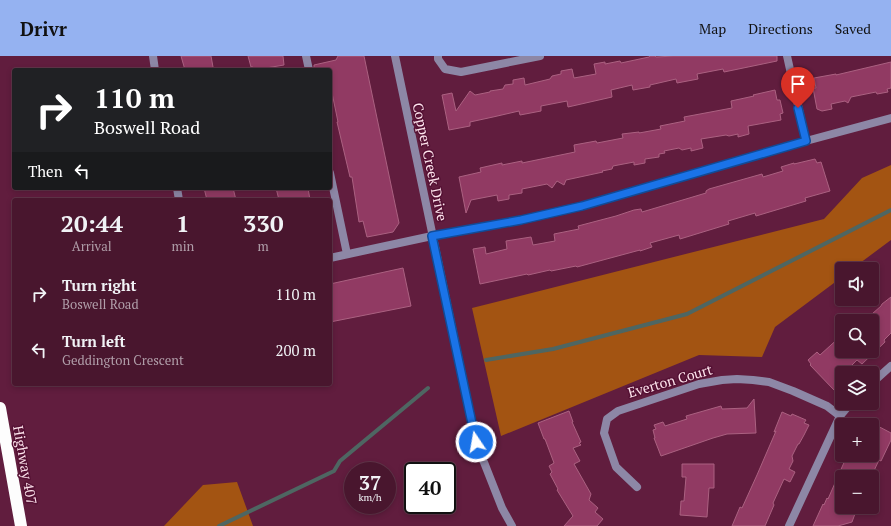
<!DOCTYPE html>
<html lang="en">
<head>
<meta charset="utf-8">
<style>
  body { margin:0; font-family:"PT Serif",serif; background:#501f36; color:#f1f3f6; height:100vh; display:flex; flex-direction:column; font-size:15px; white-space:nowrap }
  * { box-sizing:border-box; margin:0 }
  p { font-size:13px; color:#b19faa }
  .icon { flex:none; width:22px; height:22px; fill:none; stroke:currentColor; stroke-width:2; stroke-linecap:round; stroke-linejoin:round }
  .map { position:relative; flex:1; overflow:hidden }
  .panel { position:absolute; left:12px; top:142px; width:320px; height:188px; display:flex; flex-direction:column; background:#49162e; border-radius:4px; box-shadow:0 2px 6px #0003,0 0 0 1px #61354a }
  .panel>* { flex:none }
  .top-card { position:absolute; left:12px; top:12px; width:320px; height:122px; border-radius:4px; box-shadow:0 2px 6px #0003,0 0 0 1px #61354a; background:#202124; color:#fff; overflow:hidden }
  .fabs { position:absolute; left:835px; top:206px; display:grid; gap:8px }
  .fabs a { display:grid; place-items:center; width:44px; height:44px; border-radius:4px; background:#49162e; box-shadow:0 2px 6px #0003,0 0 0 1px #61354a; font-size:20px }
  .speed { position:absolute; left:344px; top:406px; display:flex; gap:8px; font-size:20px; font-weight:700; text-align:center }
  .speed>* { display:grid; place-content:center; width:52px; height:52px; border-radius:50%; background:#49162e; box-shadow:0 2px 6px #0003,0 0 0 1px #61354a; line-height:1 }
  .speed small { font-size:10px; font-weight:400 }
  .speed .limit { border:2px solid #111; border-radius:6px; background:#fff; color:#111 }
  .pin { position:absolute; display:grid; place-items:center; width:34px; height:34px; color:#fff; margin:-41px -17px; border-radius:50% 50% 50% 0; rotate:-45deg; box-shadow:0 0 4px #0007 }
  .pin .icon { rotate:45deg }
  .me { position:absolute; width:44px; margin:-22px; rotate:348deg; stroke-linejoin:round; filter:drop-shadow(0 0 3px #0008) }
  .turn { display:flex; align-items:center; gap:14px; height:84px; padding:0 16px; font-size:18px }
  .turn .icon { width:52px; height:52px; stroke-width:2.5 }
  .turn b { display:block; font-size:28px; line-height:34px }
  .then { display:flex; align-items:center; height:38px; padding:0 16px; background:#0003; gap:8px; font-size:15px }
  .eta { display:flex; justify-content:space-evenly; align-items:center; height:68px; text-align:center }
  .eta b { font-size:24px; font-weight:700; line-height:28px }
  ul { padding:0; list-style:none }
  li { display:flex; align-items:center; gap:12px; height:56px; padding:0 16px }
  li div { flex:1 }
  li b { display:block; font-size:15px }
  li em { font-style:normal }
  header { display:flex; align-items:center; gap:24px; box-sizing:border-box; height:56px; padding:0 20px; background:#95b2f1; color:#111 }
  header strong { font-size:19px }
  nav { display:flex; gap:22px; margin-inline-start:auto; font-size:14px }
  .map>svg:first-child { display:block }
  .forest { fill:#a35412 }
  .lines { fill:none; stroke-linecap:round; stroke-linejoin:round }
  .stream { stroke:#4e6662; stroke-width:4 }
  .building { fill:#913a63; stroke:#ab6181 }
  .minor { stroke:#8d87a6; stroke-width:8 }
  .tertiary { stroke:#8d87a6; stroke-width:8 }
  .motorway { stroke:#fdfdfd; stroke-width:12 }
  .route-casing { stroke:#114b97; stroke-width:10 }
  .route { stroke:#1a73e8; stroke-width:7 }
  .labels { text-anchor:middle; stroke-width:3; stroke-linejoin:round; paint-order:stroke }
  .street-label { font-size:14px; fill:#fee4ed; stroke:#551134 }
</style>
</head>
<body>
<header>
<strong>Drivr</strong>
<nav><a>Map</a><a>Directions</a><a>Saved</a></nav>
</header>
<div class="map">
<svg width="891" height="470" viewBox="0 0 891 470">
  <rect width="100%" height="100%" fill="#611d3e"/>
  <!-- forest -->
  <path class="forest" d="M 891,109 L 891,184 L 852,213 L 842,213 L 842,221 L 775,271 L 762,301 L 699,299 L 501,380 L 472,252 L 824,163 L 862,122 Z
    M 237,426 L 253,470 L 164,470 L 203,429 Z"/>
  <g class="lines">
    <!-- stream -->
    <path class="stream" d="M 486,304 L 553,293 L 687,258 L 891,154
      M 219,470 L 334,415 L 340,405 L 428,332"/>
  </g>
  <!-- building -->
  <path class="building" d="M 181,0 L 211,0 L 213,11 L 213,14 L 185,14 Z
    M 248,0 L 283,0 L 284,9 L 254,14 L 253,11 L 251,11 Z
    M 338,0 L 364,0 L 399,167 L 393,176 L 367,181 L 363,165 L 359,166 L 352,121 L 350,121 L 337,66 L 338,66 L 330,27 L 330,14 L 314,14 L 314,9 L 336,4 Z
    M 650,0 L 655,0 L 656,1 L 674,0 L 777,0 L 777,5 L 724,16 L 723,13 L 697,18 L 698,23 L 677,27 L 676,23 L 650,29 L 650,31 L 633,34 L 632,29 L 611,34 L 612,41 L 568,51 L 567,45 L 541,50 L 541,55 L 520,59 L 519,55 L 493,61 L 470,66 L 470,70 L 449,74 L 442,39 L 452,37 L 456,55 L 470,35 L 475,39 L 490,36 L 490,35 L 503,33 L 505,29 L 513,28 L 513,24 L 524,22 L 525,29 L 550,23 L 552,20 L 561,18 L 561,15 L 572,13 L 574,22 L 596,18 L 594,8 L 605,6 L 605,8 L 620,5 L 621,7 L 649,1 Z
    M 891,6 L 891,32 L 887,33 L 888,36 L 877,38 L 876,36 L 851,41 L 848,47 L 845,45 L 831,48 L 832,53 L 822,55 L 817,53 L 813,32 L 816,32 L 814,22 L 836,18 L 836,19 Z
    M 775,34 L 777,44 L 780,44 L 783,57 L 780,58 L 781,64 L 748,70 L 749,78 L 738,81 L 738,78 L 729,80 L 726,79 L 701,83 L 703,92 L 691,95 L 691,92 L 682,94 L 679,92 L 664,95 L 665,97 L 659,98 L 659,101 L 645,103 L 645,107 L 634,109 L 634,106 L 613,110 L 612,113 L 602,115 L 603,116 L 566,124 L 564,129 L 557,125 L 552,132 L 547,128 L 522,133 L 522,137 L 509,139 L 509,143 L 498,145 L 497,139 L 471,144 L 466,157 L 459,121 L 481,116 L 480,112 L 502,107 L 502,109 L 522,105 L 522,107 L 575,96 L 574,89 L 596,85 L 597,87 L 623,82 L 622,78 L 639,76 L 639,77 L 661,73 L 660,70 L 685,65 L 684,61 L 732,52 L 731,45 L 754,40 L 753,39 Z
    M 815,103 L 817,107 L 821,106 L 830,135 L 805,142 L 806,145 L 756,160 L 755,157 L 728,165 L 729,168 L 680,183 L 679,179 L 650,187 L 652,191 L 640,195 L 640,194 L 577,211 L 576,210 L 551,215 L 550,214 L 528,219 L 527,218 L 480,228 L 473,193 L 485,191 L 486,198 L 507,193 L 506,185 L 531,181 L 533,189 L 555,185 L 554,178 L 579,173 L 578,170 L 616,160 L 634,154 L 641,153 L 642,156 L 686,143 L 706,137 L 706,135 L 709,133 L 762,118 L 763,121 L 783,115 L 781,111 L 794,107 L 794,108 Z
    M 204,132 L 233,132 L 236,144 L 207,144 Z
    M 276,132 L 308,132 L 310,144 L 279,144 Z
    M 403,212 L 411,250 L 330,266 L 330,228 Z
    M 891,241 L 891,277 L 884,284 L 885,286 L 862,308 L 857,304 L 844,317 L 842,317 L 842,318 L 840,320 L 842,323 L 842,327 L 834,334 L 810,309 L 811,308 L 808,304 L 817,296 L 820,299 L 842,279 L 842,295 L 872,295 L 872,258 L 881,250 L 882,248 Z
    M 754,343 L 756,377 L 727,378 L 713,382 L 661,400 L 654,382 L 655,382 L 653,374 L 656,373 L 654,369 L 663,366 L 665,370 L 687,363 L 686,360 L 721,350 L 722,353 L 747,352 Z
    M 569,355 L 573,366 L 572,366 L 581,386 L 579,387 L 581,389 L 573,392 L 580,405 L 574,408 L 591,438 L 589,444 L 598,452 L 595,456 L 603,463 L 597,470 L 564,470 L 573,460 L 557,434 L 558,433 L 550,418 L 552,416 L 549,410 L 554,407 L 545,383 L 544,383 L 538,367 Z
    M 782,356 L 791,360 L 792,358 L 806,364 L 804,367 L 809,369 L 804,379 L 799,388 L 798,388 L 792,400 L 793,405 L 789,413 L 795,416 L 790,426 L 784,423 L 773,447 L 774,449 L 765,470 L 732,470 L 740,451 L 742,452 L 757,419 L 776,375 L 774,376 Z
    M 872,367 L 891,377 L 891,384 L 881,405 L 879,404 L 872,419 L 872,414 L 869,421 L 842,421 L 842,451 L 847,451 L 856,455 L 852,466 L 838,470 L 813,470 L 823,448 L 824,449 L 827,442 L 828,443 L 846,402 L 850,403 L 852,399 L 872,399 Z
    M 682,408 L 714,408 L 714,432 L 709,432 L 707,461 L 680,459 L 681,445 L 684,445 L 686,421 L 682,421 Z"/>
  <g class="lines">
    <!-- minor -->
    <path class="minor" d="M 153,0 L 155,14
      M 306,0 L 309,14
      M 438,0 L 438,3 L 445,13 L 461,16 L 540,0
      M 787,0 L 806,85
      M 330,117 L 347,198
      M 177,132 L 179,144
      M 330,202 L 432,180 L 521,164 L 582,150 L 806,85 L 891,62
      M 872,327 L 891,310
      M 637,431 L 616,411 L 604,377 L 607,363 L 618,355 L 699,328 L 722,324 L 737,323 L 753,324 L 769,326 L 793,335 L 827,350 L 840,360
      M 789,470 L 840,360 L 851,347"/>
    <!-- tertiary -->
    <path class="tertiary" d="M 395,0 L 476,386 L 502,452 L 512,470"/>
    <!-- motorway -->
    <path class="motorway" d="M 0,352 L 21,470"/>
  </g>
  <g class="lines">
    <defs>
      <path id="route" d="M 476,386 L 432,180 L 521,164 L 582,150 L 806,85 L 798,52"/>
    </defs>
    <!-- route casing -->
    <use href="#route" class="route-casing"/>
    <!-- route -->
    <use href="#route" class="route"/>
  </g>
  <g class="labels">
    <!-- street labels -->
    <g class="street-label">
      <text transform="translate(430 106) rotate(78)" y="5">Copper Creek Drive</text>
      <text transform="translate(670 325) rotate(-16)" y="5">Everton Court</text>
      <text transform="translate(25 409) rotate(80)" y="5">Highway 407</text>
    </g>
  </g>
</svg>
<div class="fabs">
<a><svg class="icon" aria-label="sound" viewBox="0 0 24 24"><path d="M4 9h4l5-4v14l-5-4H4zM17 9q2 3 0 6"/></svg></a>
<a><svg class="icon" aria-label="search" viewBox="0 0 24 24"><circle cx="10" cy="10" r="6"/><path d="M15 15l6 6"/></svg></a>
<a><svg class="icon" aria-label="layers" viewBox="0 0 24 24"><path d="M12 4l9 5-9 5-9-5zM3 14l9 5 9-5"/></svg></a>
<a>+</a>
<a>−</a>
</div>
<div class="speed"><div>37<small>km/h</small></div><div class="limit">40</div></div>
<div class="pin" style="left:798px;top:52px;background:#d93025"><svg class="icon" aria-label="arrive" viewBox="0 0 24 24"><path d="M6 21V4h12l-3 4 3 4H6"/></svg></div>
<svg class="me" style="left:476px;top:386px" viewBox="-20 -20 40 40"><circle r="17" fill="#1a73e8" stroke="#fff" stroke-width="3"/><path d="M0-11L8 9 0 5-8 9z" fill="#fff"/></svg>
<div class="top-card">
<div class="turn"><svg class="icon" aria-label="right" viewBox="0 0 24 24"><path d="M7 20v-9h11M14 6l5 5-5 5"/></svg><div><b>110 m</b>Boswell Road</div></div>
<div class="then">Then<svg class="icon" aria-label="left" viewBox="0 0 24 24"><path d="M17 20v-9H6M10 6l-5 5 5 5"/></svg></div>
</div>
<section class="panel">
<div class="eta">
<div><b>20:44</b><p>Arrival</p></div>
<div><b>1</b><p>min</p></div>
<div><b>330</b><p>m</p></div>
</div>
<ul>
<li><svg class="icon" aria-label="right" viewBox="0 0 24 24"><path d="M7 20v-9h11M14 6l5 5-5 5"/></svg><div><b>Turn right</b><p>Boswell Road</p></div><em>110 m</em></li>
<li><svg class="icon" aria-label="left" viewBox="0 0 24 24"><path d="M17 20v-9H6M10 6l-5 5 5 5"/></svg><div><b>Turn left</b><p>Geddington Crescent</p></div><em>200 m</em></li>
</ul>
</section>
</div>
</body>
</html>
